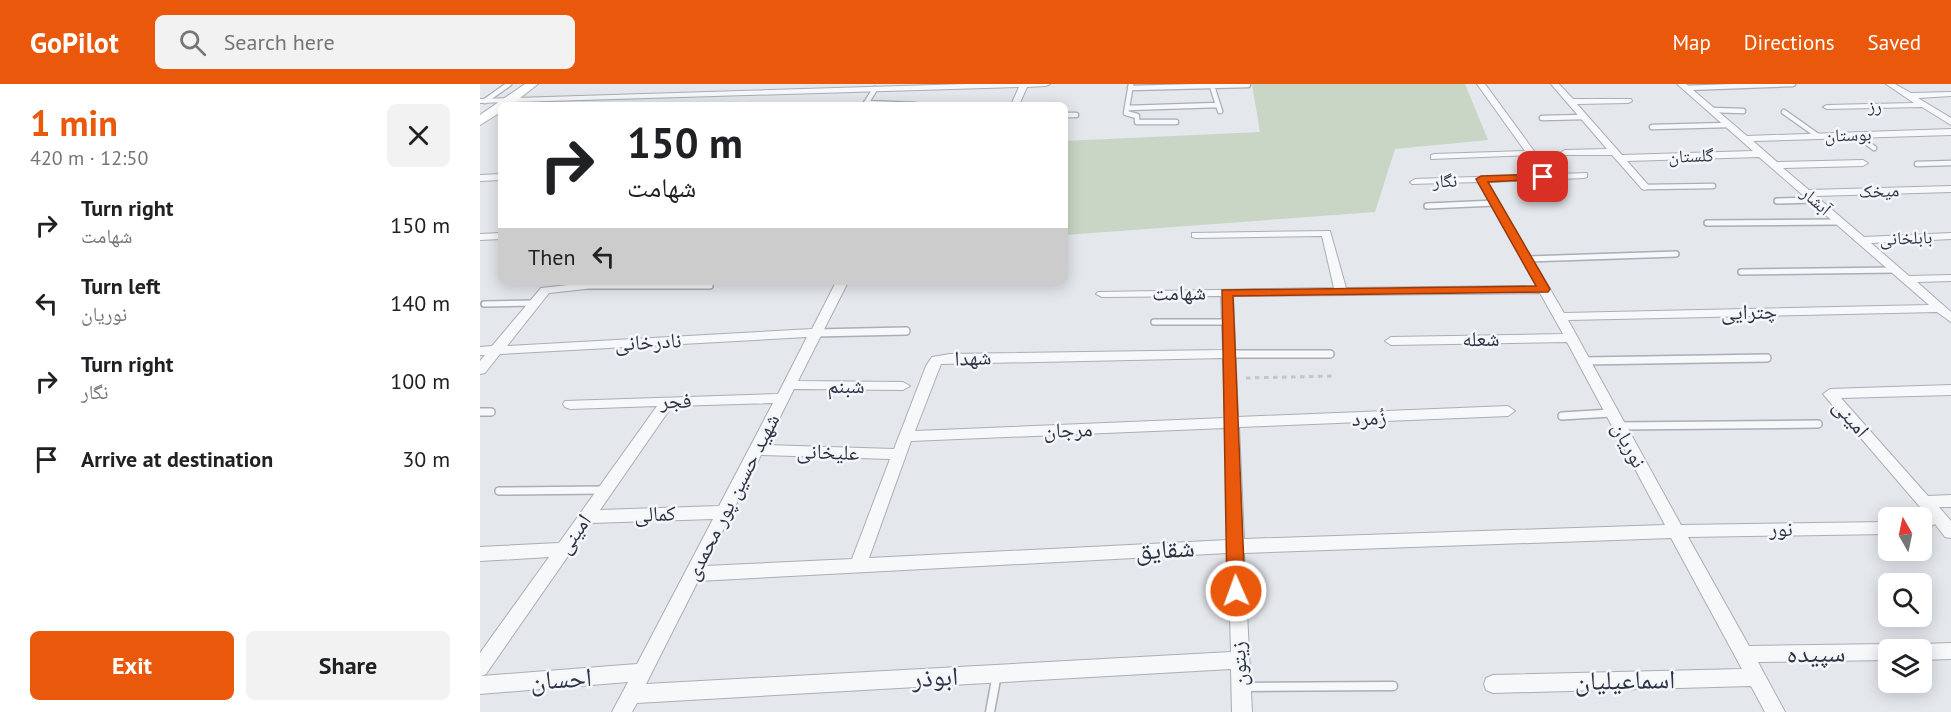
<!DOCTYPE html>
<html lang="en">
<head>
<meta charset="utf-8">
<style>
  body { margin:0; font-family:"PT Sans","Noto Naskh Arabic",sans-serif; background:#f2f2f2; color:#202124; height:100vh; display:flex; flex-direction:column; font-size:22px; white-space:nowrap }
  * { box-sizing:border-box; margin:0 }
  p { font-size:20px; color:#757577 }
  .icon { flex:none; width:33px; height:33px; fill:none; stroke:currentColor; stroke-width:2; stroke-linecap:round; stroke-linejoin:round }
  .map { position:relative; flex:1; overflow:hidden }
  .details { display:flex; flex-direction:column; background:#fff; width:480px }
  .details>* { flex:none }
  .guide { position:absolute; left:18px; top:18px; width:570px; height:183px; border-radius:9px; box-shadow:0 3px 15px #0003; background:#fff; color:#202124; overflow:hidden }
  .needle { width:39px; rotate:351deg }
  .tools { position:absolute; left:1398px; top:423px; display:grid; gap:12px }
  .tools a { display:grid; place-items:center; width:54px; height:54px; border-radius:9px; background:#fff; box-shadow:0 3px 15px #0003; font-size:30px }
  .pin { position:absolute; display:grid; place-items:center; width:51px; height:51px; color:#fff; margin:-26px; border-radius:12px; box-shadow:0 3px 9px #0006 }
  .me { position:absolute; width:66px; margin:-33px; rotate:358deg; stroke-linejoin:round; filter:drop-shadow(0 0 4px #0008) }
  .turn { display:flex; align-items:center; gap:21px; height:126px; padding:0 30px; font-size:27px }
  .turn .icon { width:78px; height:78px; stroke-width:2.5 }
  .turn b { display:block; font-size:42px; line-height:51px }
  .then { display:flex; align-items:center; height:57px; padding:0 30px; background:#0003; gap:12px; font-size:22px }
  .round { display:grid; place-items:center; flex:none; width:63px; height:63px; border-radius:9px; background:#f2f2f2 }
  .overview { display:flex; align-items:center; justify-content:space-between; height:102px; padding:0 30px }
  h1 { font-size:36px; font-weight:700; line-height:45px; color:#ea580c }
  .button { display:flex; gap:12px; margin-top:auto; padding:12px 30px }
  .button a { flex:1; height:69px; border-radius:9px; background:#ea580c; color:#fff; font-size:24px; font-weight:700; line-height:69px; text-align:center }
  .button a+a { background:#f2f2f2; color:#202124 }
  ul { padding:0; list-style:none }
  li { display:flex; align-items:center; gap:18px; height:78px; padding:0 30px }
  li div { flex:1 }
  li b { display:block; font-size:22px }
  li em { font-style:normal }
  header { display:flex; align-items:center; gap:36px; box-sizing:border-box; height:84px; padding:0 30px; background:#ea580c; color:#fff }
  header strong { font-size:28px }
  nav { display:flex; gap:33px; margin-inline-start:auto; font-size:21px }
  .search { width:420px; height:54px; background:#f2f2f2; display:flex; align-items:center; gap:15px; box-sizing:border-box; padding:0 21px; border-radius:9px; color:#757577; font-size:22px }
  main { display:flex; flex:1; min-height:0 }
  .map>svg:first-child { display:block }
  .green { fill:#c9d6c5 }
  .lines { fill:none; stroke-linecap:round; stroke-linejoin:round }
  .lane-far3-casing { stroke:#a9aeb7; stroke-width:7 }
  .lane-far2-casing { stroke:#a9aeb7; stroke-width:8 }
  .lane-far1-casing { stroke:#a9aeb7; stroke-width:10 }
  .lane-casing { stroke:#a9aeb7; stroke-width:11 }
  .street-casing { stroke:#a9aeb7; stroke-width:2 }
  .secondary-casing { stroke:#a9aeb7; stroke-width:2 }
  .path { stroke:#c2c5cb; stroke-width:3; stroke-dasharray:4.5 4.5; stroke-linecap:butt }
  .lane-far3 { stroke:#f7f8fa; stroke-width:4.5 }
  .lane-far2 { stroke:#f7f8fa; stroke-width:5 }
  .lane-far1 { stroke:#f7f8fa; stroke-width:7 }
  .lane { stroke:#f7f8fa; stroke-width:8 }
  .street { fill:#f7f8fa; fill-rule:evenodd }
  .secondary { fill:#fff; fill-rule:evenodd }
  .route { fill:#ea580c; stroke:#983908; stroke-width:1.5 }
  .labels { text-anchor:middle; stroke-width:5; stroke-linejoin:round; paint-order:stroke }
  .far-street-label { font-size:18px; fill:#2b3445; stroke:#f4f6f9 }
  .street-label { font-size:21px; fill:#2b3445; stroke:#f4f6f9 }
  .near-street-label { font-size:26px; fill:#2b3445; stroke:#f4f6f9 }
</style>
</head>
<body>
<header>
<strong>GoPilot</strong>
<div class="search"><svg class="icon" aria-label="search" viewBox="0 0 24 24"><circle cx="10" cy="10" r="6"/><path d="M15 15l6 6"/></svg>Search here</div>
<nav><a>Map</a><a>Directions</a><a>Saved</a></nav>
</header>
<main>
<section class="details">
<div class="overview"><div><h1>1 min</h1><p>420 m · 12:50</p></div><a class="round"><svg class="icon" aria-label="close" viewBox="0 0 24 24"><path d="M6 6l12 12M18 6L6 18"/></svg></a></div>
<ul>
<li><svg class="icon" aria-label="right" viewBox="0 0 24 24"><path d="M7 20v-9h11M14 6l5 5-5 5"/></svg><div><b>Turn right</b><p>شهامت</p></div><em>150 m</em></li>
<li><svg class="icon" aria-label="left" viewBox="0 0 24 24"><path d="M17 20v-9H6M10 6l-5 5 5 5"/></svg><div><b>Turn left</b><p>نوریان</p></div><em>140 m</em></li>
<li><svg class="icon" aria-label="right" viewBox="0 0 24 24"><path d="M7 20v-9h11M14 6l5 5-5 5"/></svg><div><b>Turn right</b><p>نگار</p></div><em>100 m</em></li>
<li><svg class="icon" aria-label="arrive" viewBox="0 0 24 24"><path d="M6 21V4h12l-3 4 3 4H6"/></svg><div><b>Arrive at destination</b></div><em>30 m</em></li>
</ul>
<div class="button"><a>Exit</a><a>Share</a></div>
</section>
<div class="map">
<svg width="1471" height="628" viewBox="0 0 1471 628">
  <rect width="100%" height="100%" fill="#e4e7ec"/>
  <!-- green -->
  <path class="green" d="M 772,0 L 985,0 L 1008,56 L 915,65 L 895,128 L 585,151 L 585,57 L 780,48 Z"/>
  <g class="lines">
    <defs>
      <path id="lane-far3" d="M 651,0 L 646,29 L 657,32 L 657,38 L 696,38
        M 732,2 L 740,27
        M 650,4 L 768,1
        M 1206,4 L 1313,0
        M 5,17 L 29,0
        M 386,19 L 435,21
        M 385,21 L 395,5
        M 647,24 L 738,21
        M 1232,26 L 1263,27
        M 1304,28 L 1338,52
        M 585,31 L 596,31
        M 1062,34 L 1104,33
        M 1172,43 L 1248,41
        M 1376,51 L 1394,64
        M 1437,80 L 1471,79
        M 1165,103 L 1233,102"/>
      <path id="lane-far2" d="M 1297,117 L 1335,116
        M 947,122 L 1015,119
        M 1227,139 L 1360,138
        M 1048,175 L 1196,170
        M 1261,188 L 1416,186
        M 105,202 L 230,202
        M 4,220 L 54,219
        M 674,238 L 748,238"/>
      <path id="lane-far1" d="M 335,249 L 426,247
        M 749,270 L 850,270
        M 1104,277 L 1287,274
        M 0,328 L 11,328
        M 1082,332 L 1131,329
        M 1138,342 L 1338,340
        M 19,407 L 125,406"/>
      <path id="lane" d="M 763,603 L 913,602
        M 510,628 L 517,590"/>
      <path id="street" d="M 487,0 L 570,0 L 566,2 L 547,3 L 539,21 L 531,21 L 539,3 L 0,19 L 0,15 Z
        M 997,0 L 1005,0 L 1054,67 L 1054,71 L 951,75 L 951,71 L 954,70 L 1045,67 Z
        M 1071,0 L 1079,0 L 1093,15 L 1151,15 L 1152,17 L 1148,19 L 1097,20 L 1142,71 L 1273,67 L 1197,0 L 1206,0 L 1267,52 L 1471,45 L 1471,51 L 1273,57 L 1297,78 L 1383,76 L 1388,79 L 1383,82 L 1303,84 L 1329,106 L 1471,102 L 1471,108 L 1336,112 L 1384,153 L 1471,149 L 1471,155 L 1391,159 L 1429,192 L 1471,191 L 1471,197 L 1437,198 L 1471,228 L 1471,238 L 1457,228 L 1088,236 L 1201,441 L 1408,438 L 1408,450 L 1208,453 L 1269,562 L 1408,560 L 1414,562 L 1416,566 L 1408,566 L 1408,576 L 1278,578 L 1305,628 L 1285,628 L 1271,602 L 1013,609 L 1006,606 L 1004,600 L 1006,594 L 1013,591 L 1262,585 L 1191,454 L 764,469 L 772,628 L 752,628 L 751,585 L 157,619 L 152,628 L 132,628 L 148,598 L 0,610 L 0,569 L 69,473 L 0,477 L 0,463 L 79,459 L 177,322 L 90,325 L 85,323 L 83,320 L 85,317 L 298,310 L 327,253 L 20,270 L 5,289 L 0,290 L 0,277 L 5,271 L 0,271 L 0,263 L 12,262 L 61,204 L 114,198 L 109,204 L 105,205 L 69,209 L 27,262 L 332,245 L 356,198 L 368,198 L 318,297 L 423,298 L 430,302 L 423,306 L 314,305 L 286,361 L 414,365 L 446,282 L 452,273 L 470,270 L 743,266 L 741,212 L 622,213 L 616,210 L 618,208 L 854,204 L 842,152 L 716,154 L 712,153 L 712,149 L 850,147 L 866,204 L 1057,202 L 998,98 L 932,100 L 930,98 L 935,95 L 1107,89 L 1107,93 L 1104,94 L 1007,98 L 1084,229 L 1449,221 L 1279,73 L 1147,77 L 1170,103 L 1165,106 L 1162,105 L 1132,71 L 1082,71 L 1080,69 L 1085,66 L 1127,65 ZM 1060,209 L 1083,250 L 911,253 L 905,257 L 911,261 L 1087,258 L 1185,441 L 764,455 L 759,343 L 1028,332 L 1035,327 L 1028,322 L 758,333 L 753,212 ZM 743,274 L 745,334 L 435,347 L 461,280 ZM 293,319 L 239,422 L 120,426 L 192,322 ZM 745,344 L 748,456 L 389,474 L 431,357 ZM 281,371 L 410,375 L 372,475 L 225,482 ZM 233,435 L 157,580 L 1,592 L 6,590 L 111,439 ZM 748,469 L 751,568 L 166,600 L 218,497 Z
        M 1406,0 L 1415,0 L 1431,9 L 1471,8 L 1471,12 L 1438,14 L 1471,34 L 1471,41 L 1442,23 L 1347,25 L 1343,23 L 1347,21 L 1434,19 Z
        M 21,90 L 21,96 L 0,97 L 0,91 Z
        M 21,149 L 21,155 L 0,156 L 0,150 Z
        M 1471,301 L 1471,311 L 1361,314 L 1448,412 L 1471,411 L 1471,423 L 1459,423 L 1471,437 L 1471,454 L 1465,453 L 1455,440 L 1442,447 L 1441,434 L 1446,430 L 1343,310 L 1350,305 Z
        M 1471,559 L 1471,575 L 1442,576 L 1442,566 L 1434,566 L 1436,562 L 1442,560 Z"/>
      <path id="secondary" d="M 45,0 L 58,0 L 31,21 L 21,21 L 21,28 L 0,41 L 0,31 Z"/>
    </defs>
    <!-- lane-far3 casing -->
    <use href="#lane-far3" class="lane-far3-casing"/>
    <!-- lane-far2 casing -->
    <use href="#lane-far2" class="lane-far2-casing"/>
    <!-- lane-far1 casing -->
    <use href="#lane-far1" class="lane-far1-casing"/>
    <!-- lane casing -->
    <use href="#lane" class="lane-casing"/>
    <!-- street casing -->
    <use href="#street" class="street-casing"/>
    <!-- secondary casing -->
    <use href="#secondary" class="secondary-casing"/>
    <!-- path -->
    <path class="path" d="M 766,294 L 854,292"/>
    <!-- lane-far3 -->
    <use href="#lane-far3" class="lane-far3"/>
    <!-- lane-far2 -->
    <use href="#lane-far2" class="lane-far2"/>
    <!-- lane-far1 -->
    <use href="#lane-far1" class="lane-far1"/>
    <!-- lane -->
    <use href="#lane" class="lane"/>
    <!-- street -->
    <use href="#street" class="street"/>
    <!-- secondary -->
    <use href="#secondary" class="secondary"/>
  </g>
  <!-- route -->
  <path class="route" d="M 1063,90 L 1068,93 L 1066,95 L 1008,98 L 1070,205 L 1068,208 L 753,212 L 765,507 L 762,512 L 756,514 L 750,512 L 747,507 L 742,206 L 1056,202 L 996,95 L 1001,92 Z"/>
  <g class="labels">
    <!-- far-street labels -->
    <g class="far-street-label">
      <text transform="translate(1395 22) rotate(-1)" y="6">رز</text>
      <text transform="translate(1368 51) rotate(-2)" y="6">بوستان</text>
      <text transform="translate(1211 72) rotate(-2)" y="6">گلستان</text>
      <text transform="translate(965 97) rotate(-2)" y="6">نگار</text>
      <text transform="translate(1399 107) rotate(-2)" y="6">میخک</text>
      <text transform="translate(1336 117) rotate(41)" y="6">آبشار</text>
      <text transform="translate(1426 154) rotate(-2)" y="6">بابلخانی</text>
    </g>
    <!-- street labels -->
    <g class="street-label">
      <text transform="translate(699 209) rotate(-1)" y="7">شهامت</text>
      <text transform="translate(1269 228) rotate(-1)" y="7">چترایی</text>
      <text transform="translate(1001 255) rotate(-1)" y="7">شعله</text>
      <text transform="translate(168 258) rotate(-3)" y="7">نادرخانی</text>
      <text transform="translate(493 274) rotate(-2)" y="7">شهدا</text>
      <text x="366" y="309">شبنم</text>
      <text transform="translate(196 317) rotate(-2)" y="7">فجر</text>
      <text transform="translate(889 334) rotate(-3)" y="7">زُمرد</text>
      <text transform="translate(1371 334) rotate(49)" y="7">امینی</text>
      <text transform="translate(588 346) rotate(-2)" y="7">مرجان</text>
      <text transform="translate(1149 361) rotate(62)" y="7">نوریان</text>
      <text transform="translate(348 368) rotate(2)" y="7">علیخانی</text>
      <text transform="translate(252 413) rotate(-63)" y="7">شهید حسین پور محمدی</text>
      <text transform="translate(175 430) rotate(-2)" y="7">کمالی</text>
      <text x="1301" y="452">نور</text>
      <text transform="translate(94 450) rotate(-55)" y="7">امینی</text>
      <text transform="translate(759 580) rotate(-93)" y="7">زیتون</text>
    </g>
    <!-- near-street labels -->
    <g class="near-street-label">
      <text transform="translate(685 465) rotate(-3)" y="9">شقایق</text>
      <text transform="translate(1336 569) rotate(-1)" y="9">سپیده</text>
      <text transform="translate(455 593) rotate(-3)" y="9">ابوذر</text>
      <text transform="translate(81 595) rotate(-4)" y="9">احسان</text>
      <text transform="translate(1145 596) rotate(-1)" y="9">اسماعیلیان</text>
    </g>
  </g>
</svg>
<div class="tools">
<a><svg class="needle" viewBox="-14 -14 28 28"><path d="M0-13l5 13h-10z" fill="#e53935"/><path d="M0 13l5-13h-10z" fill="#757577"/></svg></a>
<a><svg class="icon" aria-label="search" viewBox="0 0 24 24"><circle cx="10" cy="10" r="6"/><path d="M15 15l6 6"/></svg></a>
<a><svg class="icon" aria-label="layers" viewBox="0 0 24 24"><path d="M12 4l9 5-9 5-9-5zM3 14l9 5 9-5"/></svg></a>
</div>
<div class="pin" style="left:1063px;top:93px;background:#d93025"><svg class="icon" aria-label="arrive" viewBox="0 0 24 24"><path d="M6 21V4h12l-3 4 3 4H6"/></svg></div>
<svg class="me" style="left:756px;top:507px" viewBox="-20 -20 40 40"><circle r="17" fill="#ea580c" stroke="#fff" stroke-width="3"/><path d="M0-11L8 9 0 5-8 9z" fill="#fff"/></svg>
<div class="guide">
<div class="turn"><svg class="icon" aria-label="right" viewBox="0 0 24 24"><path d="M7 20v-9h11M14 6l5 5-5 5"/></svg><div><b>150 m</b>شهامت</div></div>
<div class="then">Then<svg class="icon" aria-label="left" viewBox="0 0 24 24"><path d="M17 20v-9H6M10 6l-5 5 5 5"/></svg></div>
</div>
</div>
</main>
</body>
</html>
